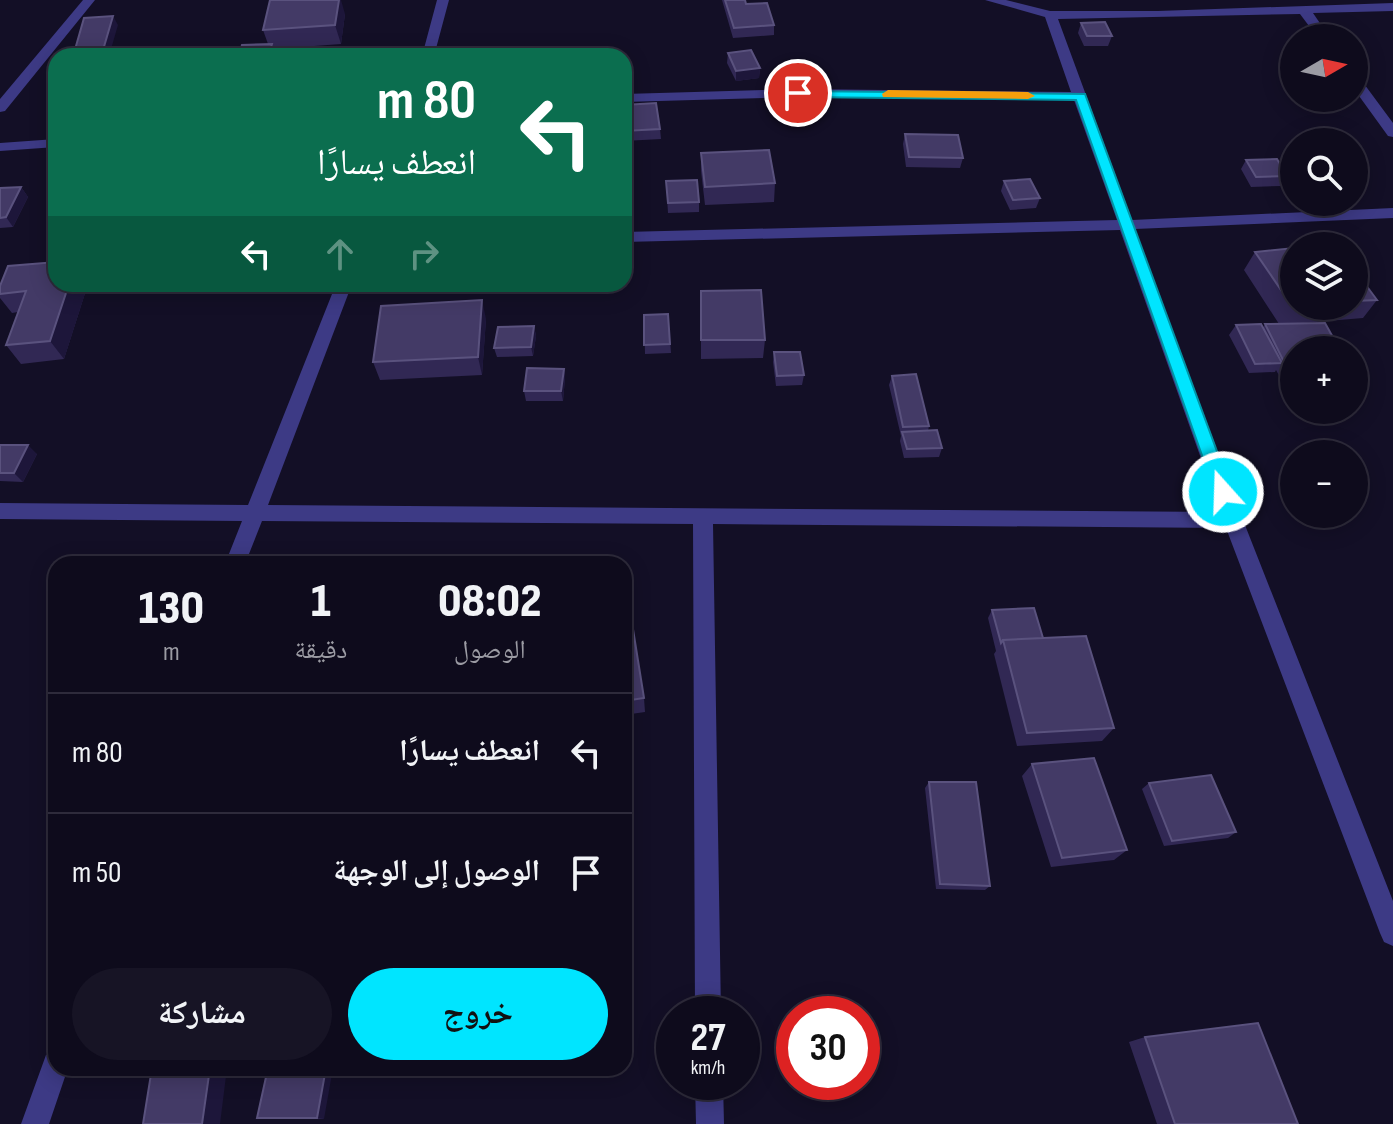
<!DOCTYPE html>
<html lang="ar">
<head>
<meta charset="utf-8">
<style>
  body { margin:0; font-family:"Sofia Sans Condensed","Noto Naskh Arabic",sans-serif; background:#171425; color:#f1f3f6; direction:rtl; height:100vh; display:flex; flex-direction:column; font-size:30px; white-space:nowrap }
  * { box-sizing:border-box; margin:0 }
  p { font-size:26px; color:#9b9ba3 }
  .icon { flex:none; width:44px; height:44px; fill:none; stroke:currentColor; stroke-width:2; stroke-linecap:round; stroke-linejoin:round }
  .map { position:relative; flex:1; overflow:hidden; direction:ltr }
  .panel { position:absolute; left:48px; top:556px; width:584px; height:520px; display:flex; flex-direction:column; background:#0e0b1c; border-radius:24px; box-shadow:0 4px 20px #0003,0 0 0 2px #2e2b3b; direction:rtl }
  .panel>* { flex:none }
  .guide { position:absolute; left:48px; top:48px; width:584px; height:244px; border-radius:24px; box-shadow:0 4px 20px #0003,0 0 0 2px #2e2b3b; direction:rtl; background:#0b6e4f; color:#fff; overflow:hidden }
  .needle { width:52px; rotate:81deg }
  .controls { position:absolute; left:1280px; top:24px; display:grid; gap:16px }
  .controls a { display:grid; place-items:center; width:88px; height:88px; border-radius:50%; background:#0e0b1c; box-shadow:0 4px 20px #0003,0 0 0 2px #2e2b3b; font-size:40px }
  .speed { position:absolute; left:656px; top:996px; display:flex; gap:16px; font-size:40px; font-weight:700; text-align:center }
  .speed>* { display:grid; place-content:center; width:104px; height:104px; border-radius:50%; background:#0e0b1c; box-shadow:0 4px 20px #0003,0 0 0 2px #2e2b3b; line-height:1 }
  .speed small { font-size:20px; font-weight:400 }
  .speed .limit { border:12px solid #d22; background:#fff; color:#111 }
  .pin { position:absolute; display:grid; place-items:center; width:68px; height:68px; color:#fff; margin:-34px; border:4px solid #fff; border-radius:50%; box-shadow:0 2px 8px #0007 }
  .me { position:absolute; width:88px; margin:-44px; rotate:340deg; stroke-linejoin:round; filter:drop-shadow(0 0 6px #0008) }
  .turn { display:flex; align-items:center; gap:28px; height:168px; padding:0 24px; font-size:36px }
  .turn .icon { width:104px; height:104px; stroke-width:2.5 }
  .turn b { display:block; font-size:56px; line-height:68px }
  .lanes { display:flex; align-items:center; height:76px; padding:0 24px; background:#0003; justify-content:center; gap:40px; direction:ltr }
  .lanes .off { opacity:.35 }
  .eta { display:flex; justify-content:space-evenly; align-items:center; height:136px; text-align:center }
  .eta b { font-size:48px; font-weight:800; line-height:56px }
  .action { display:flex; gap:16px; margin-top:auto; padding:16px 24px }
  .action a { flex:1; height:92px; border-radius:48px; background:#00e5ff; color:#111; font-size:32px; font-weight:800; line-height:92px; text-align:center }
  .action a+a { background:#171425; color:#f1f3f6 }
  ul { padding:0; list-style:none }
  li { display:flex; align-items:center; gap:24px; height:120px; padding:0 24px; border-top:2px solid #2e2b3b }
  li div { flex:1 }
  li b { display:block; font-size:30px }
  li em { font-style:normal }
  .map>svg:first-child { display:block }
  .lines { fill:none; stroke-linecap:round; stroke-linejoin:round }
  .minor { fill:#3d3a85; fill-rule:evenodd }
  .wall { fill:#312854 }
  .shaded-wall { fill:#1d163a }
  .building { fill:#433a66; stroke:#5a527e; stroke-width:2 }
  .route { fill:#00e5ff; stroke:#0095a6; stroke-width:2 }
  .slow { fill:#f59e0b }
</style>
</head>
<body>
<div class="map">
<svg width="1393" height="1124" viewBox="0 0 1393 1124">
  <rect width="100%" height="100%" fill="#130f26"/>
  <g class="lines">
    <!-- minor -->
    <path class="minor" d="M 83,0 L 95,0 L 5,111 L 0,112 L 0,99 Z
      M 437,0 L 449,0 L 434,56 L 422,56 Z
      M 985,0 L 1006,0 L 1050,11 L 1158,11 L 1393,3 L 1393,11 L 1313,13 L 1330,38 L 1318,38 L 1300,14 L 1058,19 L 1132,220 L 1393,208 L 1393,218 L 1135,229 L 1243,520 L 1393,901 L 1393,946 L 1384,942 L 1380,933 L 1226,528 L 713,524 L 721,1014 L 695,1014 L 693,524 L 262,521 L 245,564 L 225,564 L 242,521 L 0,519 L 0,503 L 248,505 L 336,284 L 352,284 L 268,505 L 1220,512 L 1120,230 L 624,242 L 624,232 L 1117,220 L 1074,100 L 798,97 L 624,102 L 624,94 L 798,89 L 1071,92 L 1045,17 Z
      M 1354,76 L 1359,77 L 1393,123 L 1393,137 L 1388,136 L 1354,89 Z
      M 56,139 L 56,147 L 0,151 L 0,143 Z
      M 56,1052 L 56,1068 L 68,1068 L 49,1124 L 21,1124 L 46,1055 Z
      M 695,1082 L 723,1082 L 724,1124 L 696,1124 Z"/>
  </g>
  <!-- wall -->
  <path class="wall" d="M 722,0 L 745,0 L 746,4 L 774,25 L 774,35 L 733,38 Z
    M 345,14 L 341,44 L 274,49 L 276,54 L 268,44 L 263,30 Z
    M 1081,23 L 1112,36 L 1108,46 L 1084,46 L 1078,33 Z
    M 728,53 L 760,68 L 759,78 L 736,81 L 727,63 Z
    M 624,105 L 660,129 L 661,139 L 624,141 Z
    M 905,134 L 963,158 L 960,168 L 906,167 L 903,144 Z
    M 701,153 L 775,183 L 774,202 L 705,205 L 701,171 Z
    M 1246,160 L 1287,176 L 1281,186 L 1251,187 L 1241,169 Z
    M 666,181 L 699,202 L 699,212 L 668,213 Z
    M 1004,181 L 1040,198 L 1036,208 L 1010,210 L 1001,191 Z
    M 21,187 L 28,197 L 13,227 L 0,228 L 0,188 Z
    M 1255,252 L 1294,306 L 1354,306 L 1354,269 L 1377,300 L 1363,318 L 1292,324 L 1294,379 L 1281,379 L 1276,370 L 1275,372 L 1249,373 L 1229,335 L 1236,325 L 1263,328 L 1265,324 L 1279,324 L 1244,270 Z
    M 56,284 L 88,284 L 64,359 L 21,364 L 6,345 L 18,312 L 12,313 L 0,298 L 0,286 Z
    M 701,291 L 765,340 L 763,358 L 701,359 Z
    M 668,314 L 671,353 L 645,354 L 644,315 Z
    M 486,319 L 482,375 L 380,380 L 373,362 Z
    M 534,326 L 536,336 L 533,356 L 497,357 L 494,348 Z
    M 774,352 L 804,375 L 802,385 L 776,386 L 773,362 Z
    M 564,369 L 565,378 L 563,401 L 526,401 L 524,391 Z
    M 892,376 L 929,426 L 928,431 L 942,448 L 939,457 L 904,458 L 900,441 L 901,436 L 889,385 Z
    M 0,445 L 37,454 L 23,482 L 0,481 Z
    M 992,610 L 1043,638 L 1114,728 L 1102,741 L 1017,746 L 994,654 L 996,651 L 988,618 Z
    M 624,625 L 644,698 L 645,712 L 624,715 Z
    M 1032,764 L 1127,850 L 1114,860 L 1051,867 L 1022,776 Z
    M 929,782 L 990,886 L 985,890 L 936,889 L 925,788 Z
    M 1149,783 L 1236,832 L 1228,838 L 1164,846 L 1142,789 Z
    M 1145,1037 L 1298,1124 L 1157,1124 L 1129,1042 Z
    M 268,1068 L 324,1119 L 257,1118 Z"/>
  <!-- shaded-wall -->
  <path class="shaded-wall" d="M 339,0 L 341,0 L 345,14 L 341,44 L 335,25 Z
    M 113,16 L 118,25 L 109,56 L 76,56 L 74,53 Z
    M 272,44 L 276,54 L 275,56 L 269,56 Z
    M 760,68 L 759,78 L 736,81 L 736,71 Z
    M 21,187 L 28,197 L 13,227 L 6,217 Z
    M 69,284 L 88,284 L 64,359 L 50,341 Z
    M 482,300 L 486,319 L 482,375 L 478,357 Z
    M 534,326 L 536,336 L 533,356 L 531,347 Z
    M 564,369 L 565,378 L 563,401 L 561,391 Z
    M 28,445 L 37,454 L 23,482 L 14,473 Z
    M 210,1068 L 227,1068 L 220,1124 L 202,1124 Z
    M 326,1068 L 333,1068 L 324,1119 L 317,1118 Z"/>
  <!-- building -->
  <path class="building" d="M 270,0 L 339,0 L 335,25 L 263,30 Z
    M 725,0 L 745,0 L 746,4 L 767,3 L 774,25 L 734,28 Z
    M 113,16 L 103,50 L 74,53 L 84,18 Z
    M 1105,22 L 1112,36 L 1087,36 L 1081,23 Z
    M 272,44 L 269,56 L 239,56 L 242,45 Z
    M 751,50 L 760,68 L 736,71 L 728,53 Z
    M 656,103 L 660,129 L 624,131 L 624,105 Z
    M 905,134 L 958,135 L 963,158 L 909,157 Z
    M 769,150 L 775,183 L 705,187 L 701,153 Z
    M 1277,159 L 1287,176 L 1256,177 L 1246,160 Z
    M 1030,179 L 1040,198 L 1013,200 L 1004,181 Z
    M 697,180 L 699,202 L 668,203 L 666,181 Z
    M 21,187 L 6,217 L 0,218 L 0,188 Z
    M 1294,248 L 1294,306 L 1298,306 L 1292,306 L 1255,252 Z
    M 56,262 L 56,284 L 69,284 L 50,341 L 6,345 L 26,291 L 0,294 L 0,286 L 8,266 Z
    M 1354,269 L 1377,300 L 1354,301 Z
    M 761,290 L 765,340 L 701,340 L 701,291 Z
    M 482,300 L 478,357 L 373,362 L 381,306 Z
    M 668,314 L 670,344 L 644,345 L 644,315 Z
    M 1325,323 L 1340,350 L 1294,350 L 1294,370 L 1288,370 L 1265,324 Z
    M 1261,324 L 1282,363 L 1255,364 L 1236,325 Z
    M 534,326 L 531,347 L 494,348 L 498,327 Z
    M 774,352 L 800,352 L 804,375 L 777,376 Z
    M 527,368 L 564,369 L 561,391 L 524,391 Z
    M 916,374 L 929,426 L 903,427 L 892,376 Z
    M 937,430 L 942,448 L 907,449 L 902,432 Z
    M 0,445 L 28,445 L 14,473 L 0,473 Z
    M 1034,608 L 1043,638 L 1003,640 L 1001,643 L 992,610 Z
    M 632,623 L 644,698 L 624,701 L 624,625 Z
    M 1086,636 L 1114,728 L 1027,733 L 1003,640 Z
    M 1094,758 L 1127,850 L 1062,858 L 1032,764 Z
    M 1211,775 L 1236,832 L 1172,841 L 1149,783 Z
    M 929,782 L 976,782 L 990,886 L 940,884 Z
    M 1258,1023 L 1298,1124 L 1175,1124 L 1145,1037 Z
    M 152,1068 L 210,1068 L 202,1124 L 143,1124 Z
    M 268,1068 L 326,1068 L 317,1118 L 257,1118 Z"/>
  <!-- route -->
  <path class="route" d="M 794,91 L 1085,94 L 1232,492 L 1229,497 L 1223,499 L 1215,492 L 1076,100 L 798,97 L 794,96 Z"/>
  <!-- slow -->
  <path class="slow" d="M 888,90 L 1028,92 L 1035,96 L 1028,99 L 883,97 L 882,94 Z"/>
</svg>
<div class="controls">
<a><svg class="needle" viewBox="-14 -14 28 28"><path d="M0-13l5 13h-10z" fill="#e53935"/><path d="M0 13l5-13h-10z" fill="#9b9ba3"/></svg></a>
<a><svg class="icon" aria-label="search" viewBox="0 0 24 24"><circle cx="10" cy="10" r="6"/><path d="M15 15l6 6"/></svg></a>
<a><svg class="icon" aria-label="layers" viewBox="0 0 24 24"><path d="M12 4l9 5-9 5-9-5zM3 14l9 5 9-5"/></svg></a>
<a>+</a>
<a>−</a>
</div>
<div class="speed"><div>27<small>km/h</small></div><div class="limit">30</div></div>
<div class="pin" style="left:798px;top:93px;background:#d93025"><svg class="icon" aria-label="arrive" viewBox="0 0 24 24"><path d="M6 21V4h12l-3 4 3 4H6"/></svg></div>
<svg class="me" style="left:1223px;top:492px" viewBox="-20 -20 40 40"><circle r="17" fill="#00e5ff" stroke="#fff" stroke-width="3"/><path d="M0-11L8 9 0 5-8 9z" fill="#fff"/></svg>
<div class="guide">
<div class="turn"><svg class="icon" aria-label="left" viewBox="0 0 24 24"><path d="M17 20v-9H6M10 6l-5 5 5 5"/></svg><div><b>80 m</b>انعطف يسارًا</div></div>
<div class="lanes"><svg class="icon" aria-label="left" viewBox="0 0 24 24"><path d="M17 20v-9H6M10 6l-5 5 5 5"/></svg><svg class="icon off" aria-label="ahead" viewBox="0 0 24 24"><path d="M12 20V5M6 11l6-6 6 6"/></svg><svg class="icon off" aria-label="right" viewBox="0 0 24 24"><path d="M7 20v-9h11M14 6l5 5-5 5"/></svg></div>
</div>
<section class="panel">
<div class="eta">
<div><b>08:02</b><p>الوصول</p></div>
<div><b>1</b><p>دقيقة</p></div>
<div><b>130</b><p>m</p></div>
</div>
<ul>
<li><svg class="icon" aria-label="left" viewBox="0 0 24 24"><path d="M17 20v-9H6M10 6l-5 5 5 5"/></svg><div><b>انعطف يسارًا</b></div><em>80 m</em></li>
<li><svg class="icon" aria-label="arrive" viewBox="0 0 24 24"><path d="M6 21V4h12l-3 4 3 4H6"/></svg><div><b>الوصول إلى الوجهة</b></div><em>50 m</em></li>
</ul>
<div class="action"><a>خروج</a><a>مشاركة</a></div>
</section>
</div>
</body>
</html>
